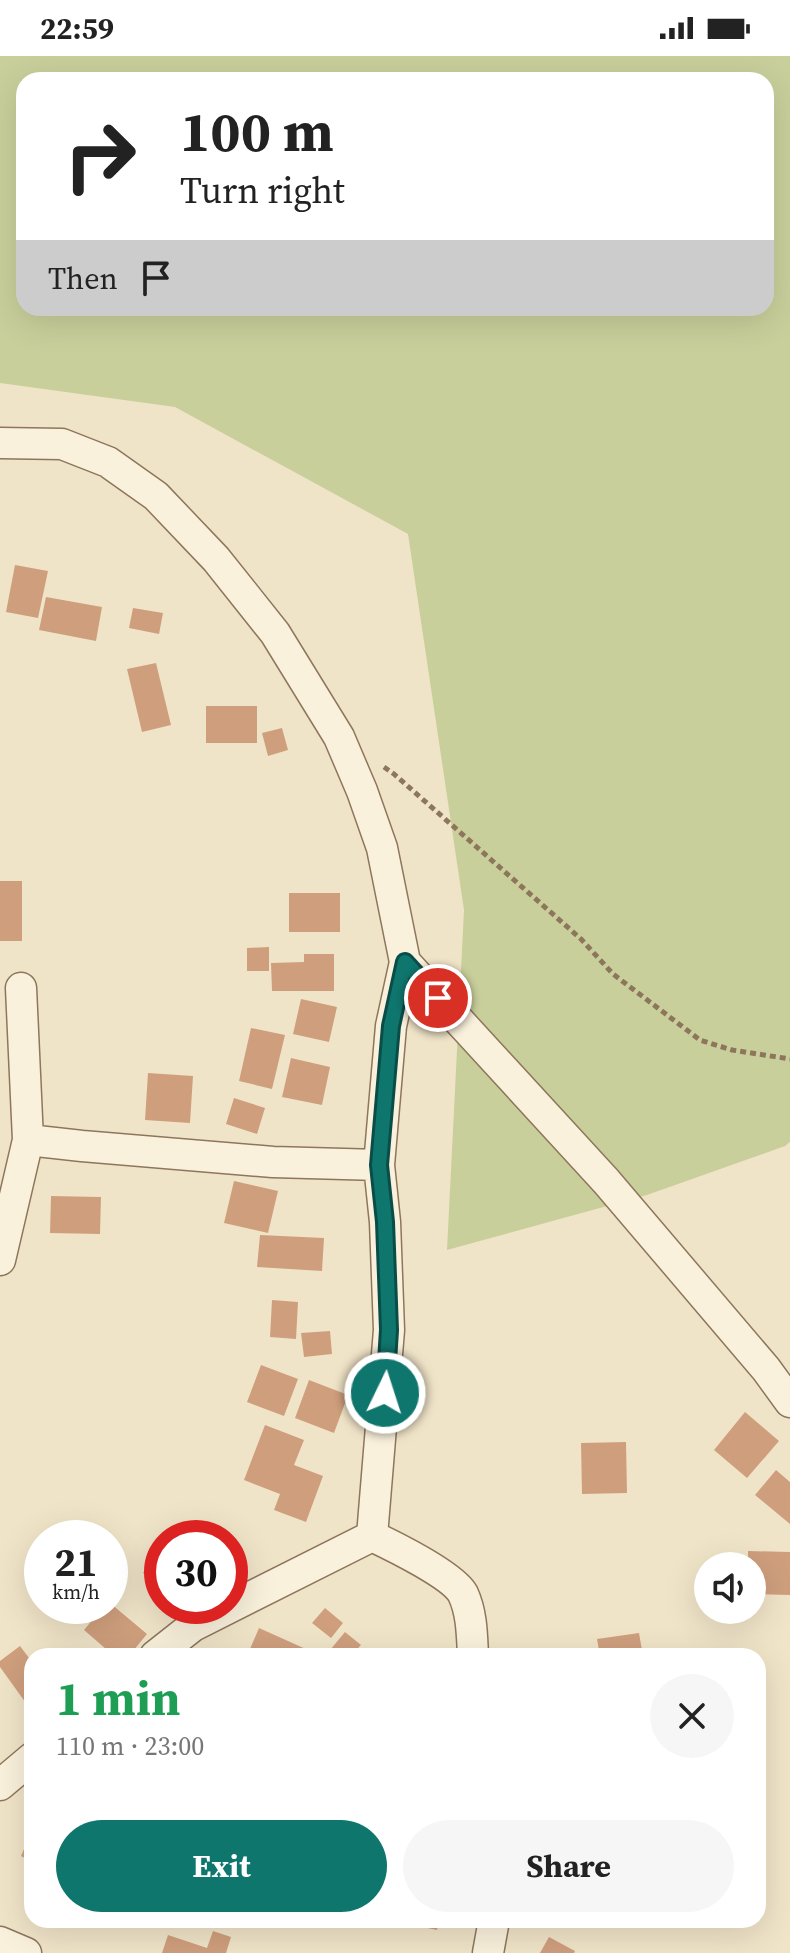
<!DOCTYPE html>
<html lang="en">
<head>
<meta charset="utf-8">
<style>
  body { margin:0; font-family:"Source Serif 4",serif; background:#f6f6f6; color:#222; height:100vh; display:flex; flex-direction:column; font-size:30px; white-space:nowrap }
  * { box-sizing:border-box; margin:0 }
  p { font-size:26px; color:#767676 }
  .icon { flex:none; width:44px; height:44px; fill:none; stroke:currentColor; stroke-width:2; stroke-linecap:round; stroke-linejoin:round }
  .map { position:relative; flex:1; overflow:hidden }
  .drawer { position:absolute; left:24px; top:1592px; width:742px; height:280px; display:flex; flex-direction:column; background:#fff; border-radius:24px; box-shadow:0 8px 32px #0002 }
  .drawer>* { flex:none }
  .top-card { position:absolute; left:16px; top:16px; width:758px; height:244px; border-radius:24px; box-shadow:0 8px 32px #0002; background:#fff; color:#222; overflow:hidden }
  .tools { position:absolute; left:694px; top:1496px; display:grid; gap:16px }
  .tools a { display:grid; place-items:center; width:72px; height:72px; border-radius:50%; background:#fff; box-shadow:0 8px 32px #0002; font-size:40px }
  .speed { position:absolute; left:24px; top:1464px; display:flex; gap:16px; font-size:40px; font-weight:700; text-align:center }
  .speed>* { display:grid; place-content:center; width:104px; height:104px; border-radius:50%; background:#fff; box-shadow:0 8px 32px #0002; line-height:1 }
  .speed small { font-size:20px; font-weight:400 }
  .speed .limit { border:12px solid #d22; background:#fff; color:#111 }
  .pin { position:absolute; display:grid; place-items:center; width:68px; height:68px; color:#fff; margin:-34px; border:4px solid #fff; border-radius:50%; box-shadow:0 2px 8px #0007 }
  .me { position:absolute; width:88px; margin:-44px; rotate:4deg; stroke-linejoin:round; filter:drop-shadow(0 0 6px #0008) }
  .turn { display:flex; align-items:center; gap:28px; height:168px; padding:0 32px; font-size:36px }
  .turn .icon { width:104px; height:104px; stroke-width:2.5 }
  .turn b { display:block; font-size:56px; line-height:68px }
  .then { display:flex; align-items:center; height:76px; padding:0 32px; background:#0003; gap:16px; font-size:30px }
  .round { display:grid; place-items:center; flex:none; width:84px; height:84px; border-radius:42px; background:#f6f6f6 }
  .overview { display:flex; align-items:center; justify-content:space-between; height:136px; padding:0 32px }
  h1 { font-size:48px; font-weight:700; line-height:60px; color:#1e9e55 }
  .primary-button { display:flex; gap:16px; margin-top:auto; padding:16px 32px }
  .primary-button a { flex:1; height:92px; border-radius:48px; background:#0f766e; color:#fff; font-size:32px; font-weight:700; line-height:92px; text-align:center }
  .primary-button a+a { background:#f6f6f6; color:#222 }
  .status { display:flex; justify-content:space-between; align-items:center; height:56px; padding:0 40px; background:#fff; direction:ltr }
  .status svg { height:22px; fill:currentColor }
  .map>svg:first-child { display:block }
  .green { fill:#c9cf9b; fill-rule:evenodd }
  .building { fill:#cf9f7d }
  .lines { fill:none; stroke-linecap:round; stroke-linejoin:round }
  .minor-casing { stroke:#8d765c; stroke-width:33 }
  .path { stroke:#8d765c; stroke-width:5; stroke-dasharray:6 4; stroke-linecap:butt }
  .minor { stroke:#faf1dc; stroke-width:30 }
  .route-casing { stroke:#0a4d48; stroke-width:20 }
  .route { stroke:#0f766e; stroke-width:14 }
</style>
</head>
<body>
<div class="status"><b>22:59</b><svg viewBox="0 0 49 12"><path d="M0 12V9h3v3zM5 12V6h3v6zM10 12V3h3v9zM15 12V0h3v12zM26 1h20v11H26zM47 4h2v5h-2z"/></svg></div>
<div class="map">
<svg width="790" height="1897" viewBox="0 0 790 1897">
  <rect width="100%" height="100%" fill="#f0e4c8"/>
  <!-- green -->
  <path class="green" d="M 0,0 L 790,0 L 790,1086 L 785,1090 L 647,1139 L 447,1194 L 464,854 L 408,478 L 175,351 L 0,327 ZM 24,24 L 766,24 L 766,252 L 24,252 Z"/>
  <!-- building -->
  <path class="building" d="M 15,509 L 48,515 L 38,562 L 6,556 Z
    M 46,541 L 102,551 L 96,585 L 39,574 Z
    M 133,552 L 163,557 L 159,578 L 129,572 Z
    M 156,607 L 171,669 L 142,676 L 127,613 Z
    M 206,650 L 257,650 L 257,687 L 206,687 Z
    M 282,672 L 288,694 L 268,700 L 262,677 Z
    M 0,825 L 22,825 L 22,885 L 0,885 Z
    M 289,837 L 340,837 L 340,876 L 289,876 Z
    M 269,891 L 269,915 L 247,915 L 247,892 Z
    M 304,898 L 334,898 L 334,935 L 272,935 L 271,907 L 304,906 Z
    M 301,943 L 337,951 L 329,986 L 293,978 Z
    M 251,972 L 285,979 L 272,1033 L 239,1025 Z
    M 291,1002 L 330,1011 L 322,1049 L 282,1041 Z
    M 148,1017 L 193,1020 L 190,1067 L 145,1064 Z
    M 234,1042 L 265,1052 L 257,1078 L 226,1068 Z
    M 234,1125 L 278,1135 L 268,1177 L 224,1167 Z
    M 51,1140 L 101,1141 L 100,1178 L 50,1177 Z
    M 260,1179 L 324,1182 L 322,1215 L 257,1211 Z
    M 272,1244 L 298,1246 L 296,1283 L 270,1281 Z
    M 330,1275 L 332,1298 L 304,1301 L 301,1277 Z
    M 261,1309 L 298,1323 L 284,1360 L 247,1346 Z
    M 309,1324 L 348,1339 L 334,1377 L 295,1362 Z
    M 745,1356 L 779,1385 L 747,1422 L 714,1394 Z
    M 265,1369 L 304,1384 L 294,1409 L 323,1420 L 306,1466 L 274,1454 L 280,1438 L 244,1424 Z
    M 626,1386 L 627,1437 L 582,1438 L 581,1387 Z
    M 776,1414 L 790,1426 L 790,1468 L 755,1439 Z
    M 162,1486 L 162,1528 L 143,1517 Z
    M 748,1495 L 790,1496 L 790,1539 L 752,1538 L 752,1510 L 748,1510 Z
    M 110,1547 L 147,1578 L 129,1600 L 114,1600 L 84,1574 L 104,1550 L 110,1550 Z
    M 325,1552 L 343,1567 L 331,1582 L 312,1567 Z
    M 259,1572 L 308,1594 L 306,1600 L 247,1600 Z
    M 345,1576 L 361,1589 L 351,1600 L 325,1600 Z
    M 639,1577 L 643,1600 L 600,1600 L 597,1583 Z
    M 20,1590 L 32,1606 L 32,1647 L 28,1650 L 0,1611 L 0,1605 Z
    M 32,1775 L 32,1806 L 21,1800 Z
    M 394,1864 L 439,1864 L 437,1874 L 394,1865 Z
    M 213,1875 L 231,1881 L 226,1897 L 162,1897 L 168,1879 L 207,1892 Z
    M 549,1881 L 575,1895 L 574,1897 L 540,1897 Z"/>
  <g class="lines">
    <defs>
      <path id="minor" d="M 0,387 L 62,388 L 108,406 L 156,440 L 216,503 L 275,577 L 339,681 L 362,735 L 382,792 L 405,906 L 391,970 L 379,1109 L 385,1166 L 389,1274 L 372,1480
        M 405,906 L 606,1125 L 766,1313 L 790,1346
        M 28,1084 L 82,1090 L 273,1106 L 379,1109
        M 0,1204 L 28,1084 L 21,932
        M 372,1480 C 393,1490 453,1519 463,1538 C 472,1557 472,1580 473,1600
        M 155,1600 L 193,1570 L 372,1480
        M 0,1729 L 32,1702
        M 0,1886 L 26,1897
        M 488,1897 L 494,1864"/>
    </defs>
    <!-- minor casing -->
    <use href="#minor" class="minor-casing"/>
    <!-- path -->
    <path class="path" d="M 384,711 L 394,718 L 581,883 L 613,918 L 700,984 L 732,994 L 790,1003"/>
    <!-- minor -->
    <use href="#minor" class="minor"/>
  </g>
  <g class="lines">
    <defs>
      <path id="route" d="M 385,1337 L 389,1274 L 385,1166 L 379,1109 L 391,970 L 405,906 L 438,942"/>
    </defs>
    <!-- route casing -->
    <use href="#route" class="route-casing"/>
    <!-- route -->
    <use href="#route" class="route"/>
  </g>
</svg>
<div class="tools">
<a><svg class="icon" aria-label="sound" viewBox="0 0 24 24"><path d="M4 9h4l5-4v14l-5-4H4zM17 9q2 3 0 6"/></svg></a>
</div>
<div class="speed"><div>21<small>km/h</small></div><div class="limit">30</div></div>
<div class="pin" style="left:438px;top:942px;background:#d93025"><svg class="icon" aria-label="arrive" viewBox="0 0 24 24"><path d="M6 21V4h12l-3 4 3 4H6"/></svg></div>
<svg class="me" style="left:385px;top:1337px" viewBox="-20 -20 40 40"><circle r="17" fill="#0f766e" stroke="#fff" stroke-width="3"/><path d="M0-11L8 9 0 5-8 9z" fill="#fff"/></svg>
<div class="top-card">
<div class="turn"><svg class="icon" aria-label="right" viewBox="0 0 24 24"><path d="M7 20v-9h11M14 6l5 5-5 5"/></svg><div><b>100 m</b>Turn right</div></div>
<div class="then">Then<svg class="icon" aria-label="arrive" viewBox="0 0 24 24"><path d="M6 21V4h12l-3 4 3 4H6"/></svg></div>
</div>
<section class="drawer">
<div class="overview"><div><h1>1 min</h1><p>110 m · 23:00</p></div><a class="round"><svg class="icon" aria-label="close" viewBox="0 0 24 24"><path d="M6 6l12 12M18 6L6 18"/></svg></a></div>
<div class="primary-button"><a>Exit</a><a>Share</a></div>
</section>
</div>
</body>
</html>
